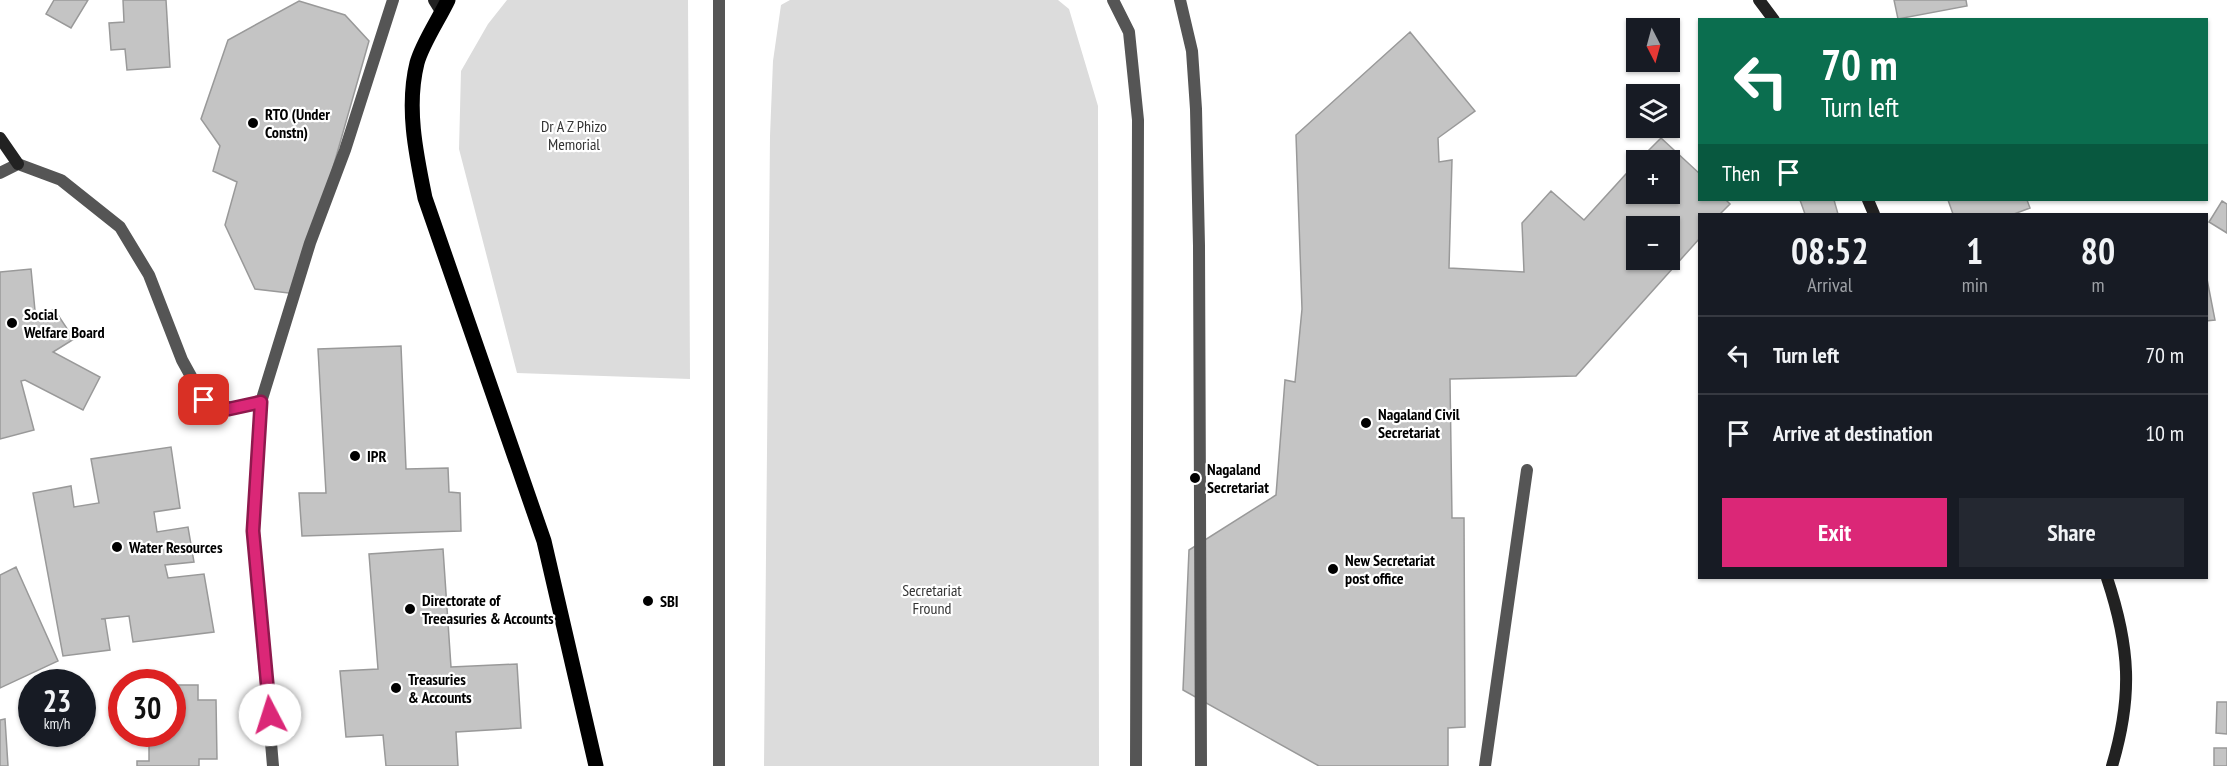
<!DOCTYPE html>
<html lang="en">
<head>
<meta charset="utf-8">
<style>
  body { margin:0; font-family:"PT Sans Narrow",sans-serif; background:#242831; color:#f1f3f6; height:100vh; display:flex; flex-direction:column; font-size:22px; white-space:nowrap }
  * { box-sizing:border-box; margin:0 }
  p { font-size:20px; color:#9ea1a6 }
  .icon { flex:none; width:33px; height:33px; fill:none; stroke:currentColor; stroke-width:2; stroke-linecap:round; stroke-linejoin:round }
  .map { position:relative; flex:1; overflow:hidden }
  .details { position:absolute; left:1698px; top:213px; width:510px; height:366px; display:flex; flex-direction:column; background:#171b24; border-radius:0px; box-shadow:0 2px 4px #0004 }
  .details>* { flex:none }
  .top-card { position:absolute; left:1698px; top:18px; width:510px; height:183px; border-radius:0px; box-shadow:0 2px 4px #0004; background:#0b6e4f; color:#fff; overflow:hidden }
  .needle { width:39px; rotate:174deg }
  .fabs { position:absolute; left:1626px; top:18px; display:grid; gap:12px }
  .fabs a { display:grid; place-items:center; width:54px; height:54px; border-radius:0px; background:#171b24; box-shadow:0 2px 4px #0004; font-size:30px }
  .speed { position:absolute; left:18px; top:669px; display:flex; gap:12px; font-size:30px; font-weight:700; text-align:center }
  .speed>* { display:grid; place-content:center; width:78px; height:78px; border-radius:50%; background:#171b24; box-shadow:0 2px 4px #0004; line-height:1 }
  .speed small { font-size:15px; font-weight:400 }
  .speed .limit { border:9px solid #d22; background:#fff; color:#111 }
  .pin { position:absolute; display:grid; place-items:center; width:51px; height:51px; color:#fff; margin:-26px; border-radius:12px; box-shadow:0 3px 9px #0006 }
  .me { position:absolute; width:66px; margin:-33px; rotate:355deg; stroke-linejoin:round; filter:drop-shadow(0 0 4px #0008) }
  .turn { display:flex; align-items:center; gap:21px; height:126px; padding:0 24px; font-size:27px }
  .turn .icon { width:78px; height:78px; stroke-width:2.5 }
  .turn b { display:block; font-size:42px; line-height:51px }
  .then { display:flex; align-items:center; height:57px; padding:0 24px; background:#0003; gap:12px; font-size:22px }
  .eta { display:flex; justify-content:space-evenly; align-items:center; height:102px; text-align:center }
  .eta b { font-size:36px; font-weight:700; line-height:42px }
  .action { display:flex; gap:12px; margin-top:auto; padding:12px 24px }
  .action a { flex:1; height:69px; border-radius:0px; background:#db2777; color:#fff; font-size:24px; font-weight:700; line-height:69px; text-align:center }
  .action a+a { background:#242831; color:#f1f3f6 }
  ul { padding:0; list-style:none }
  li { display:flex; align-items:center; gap:18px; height:78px; padding:0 24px; border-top:2px solid #363941 }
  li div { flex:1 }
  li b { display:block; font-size:22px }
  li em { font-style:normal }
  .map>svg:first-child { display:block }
  .green { fill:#dcdcdc }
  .building { fill:#c4c4c4; stroke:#999; stroke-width:1.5; fill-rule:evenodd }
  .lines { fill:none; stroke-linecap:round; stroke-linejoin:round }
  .lane { stroke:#555; stroke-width:12 }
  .street { stroke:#555; stroke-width:12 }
  .secondary { stroke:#222; stroke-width:12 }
  .primary { stroke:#000; stroke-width:15 }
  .route-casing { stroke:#8e194d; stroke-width:15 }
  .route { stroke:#db2777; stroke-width:10 }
  .poi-dot { fill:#000; stroke:#fff; stroke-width:2 }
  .labels { text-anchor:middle; stroke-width:4.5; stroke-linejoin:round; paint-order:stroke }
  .poi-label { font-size:16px; font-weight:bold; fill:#000; stroke:#fff; text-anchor:start }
  .park-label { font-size:16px; fill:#333; stroke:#fff }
</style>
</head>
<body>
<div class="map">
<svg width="2227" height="766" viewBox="0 0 2227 766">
  <rect width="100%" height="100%" fill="#fff"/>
  <!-- green -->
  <path class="green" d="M 507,0 L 688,0 L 690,379 L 517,373 L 459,149 L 461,71 L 488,24 Z
    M 790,0 L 1058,0 L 1069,9 L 1098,106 L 1099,766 L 764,766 L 770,136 L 773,61 L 781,5 Z"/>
  <!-- building -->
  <path class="building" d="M 54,0 L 88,0 L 71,28 L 46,14 Z
    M 123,0 L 166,0 L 170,67 L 127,70 L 125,49 L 111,50 L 109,23 L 124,22 Z
    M 1894,0 L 1966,0 L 1967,6 L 1898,19 Z
    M 299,1 L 345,15 L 369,41 L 297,294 L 255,289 L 225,225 L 237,182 L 213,171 L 220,146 L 201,119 L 228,40 Z
    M 1410,32 L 1475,111 L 1438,138 L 1439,162 L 1452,160 L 1449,268 L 1524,272 L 1522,223 L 1551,191 L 1584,220 L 1636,163 L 1636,194 L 1670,194 L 1670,160 L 1639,160 L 1661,138 L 1700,174 L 1700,200 L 1726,200 L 1730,204 L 1720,214 L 1700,214 L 1700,238 L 1576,376 L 1450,379 L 1452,518 L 1464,518 L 1465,727 L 1448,728 L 1448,766 L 1319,766 L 1183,690 L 1189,550 L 1276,495 L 1285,380 L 1295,382 L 1302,309 L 1296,135 ZM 1636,226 L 1670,226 L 1670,260 L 1636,260 Z
    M 1800,200 L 1834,200 L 1838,214 L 1805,214 Z
    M 1948,200 L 2027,200 L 2030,208 L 2014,214 L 1953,214 Z
    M 2222,201 L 2227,204 L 2227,233 L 2209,222 Z
    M 31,269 L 36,321 L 54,309 L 74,339 L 53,352 L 100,377 L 83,410 L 25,380 L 21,381 L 34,430 L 0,439 L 0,272 Z
    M 2206,274 L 2215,320 L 2206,321 Z
    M 401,346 L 406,469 L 448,468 L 449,492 L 460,493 L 461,531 L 302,536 L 299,493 L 326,493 L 318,349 Z
    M 171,447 L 180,508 L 154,512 L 157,532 L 188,527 L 194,562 L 165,565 L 168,578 L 204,574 L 214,632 L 133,642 L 129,616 L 101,619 L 105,619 L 110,650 L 63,656 L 33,493 L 71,486 L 74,507 L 99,503 L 91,459 Z
    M 443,549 L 451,667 L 517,664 L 521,728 L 456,732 L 458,766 L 386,766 L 383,735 L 346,737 L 340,671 L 378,669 L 369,554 Z
    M 16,567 L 58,661 L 0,688 L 0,575 Z
    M 172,685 L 198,685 L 198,700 L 216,700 L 217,759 L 199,759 L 199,766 L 137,766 L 137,761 L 149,761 L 149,739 L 140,739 L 140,734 L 172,734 Z
    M 2217,702 L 2227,702 L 2227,734 L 2216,733 Z
    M 5,719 L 8,766 L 0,766 L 0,720 Z
    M 2214,748 L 2227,748 L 2227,766 L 2214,766 Z"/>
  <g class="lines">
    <!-- lane -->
    <path class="lane" d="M 1113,0 L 1129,32 L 1138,120 L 1136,766
      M 1180,0 L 1192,51 L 1196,109 L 1199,246 L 1201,766"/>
    <!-- street -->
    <path class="street" d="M 0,173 L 18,164 L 61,180 L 120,227 L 149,275 L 182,360 L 204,400 L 229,409 L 261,402
      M 273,766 L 253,531 L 261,402 L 310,243 L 345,150 L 393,0
      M 719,766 L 719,0
      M 1485,766 L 1527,470"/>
    <!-- secondary -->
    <path class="secondary" d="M 434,0 L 442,13
      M 1759,0 L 1774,20
      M 0,138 L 18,164
      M 1868,200 L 1874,214
      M 2107,578 C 2130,647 2133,696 2112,766"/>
    <!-- primary -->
    <path class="primary" d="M 448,0 C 439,19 422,44 417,63 C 406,107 416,154 425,198 L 544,541 L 596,766"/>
  </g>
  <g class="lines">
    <defs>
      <path id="route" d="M 204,400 L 229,409 L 261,402 L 253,531 L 270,715"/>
    </defs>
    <!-- route casing -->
    <use href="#route" class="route-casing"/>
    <!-- route -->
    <use href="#route" class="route"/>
  </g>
  <!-- markers -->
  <g class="poi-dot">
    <circle cx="253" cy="123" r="6"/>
    <circle cx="12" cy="323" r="6"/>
    <circle cx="1366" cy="423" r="6"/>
    <circle cx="355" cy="456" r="6"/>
    <circle cx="1195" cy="478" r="6"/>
    <circle cx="117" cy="547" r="6"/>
    <circle cx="1333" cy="569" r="6"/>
    <circle cx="648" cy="601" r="6"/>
    <circle cx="410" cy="609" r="6"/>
    <circle cx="396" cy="688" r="6"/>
  </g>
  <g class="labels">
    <!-- poi labels -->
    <g class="poi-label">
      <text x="265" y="120">RTO (Under<tspan x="265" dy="18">Constn)</tspan></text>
      <text x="24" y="320">Social<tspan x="24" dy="18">Welfare Board</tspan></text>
      <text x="1378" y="420">Nagaland Civil<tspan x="1378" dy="18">Secretariat</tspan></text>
      <text x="367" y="462">IPR</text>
      <text x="1207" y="475">Nagaland<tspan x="1207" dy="18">Secretariat</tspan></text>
      <text x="129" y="553">Water Resources</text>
      <text x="1345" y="566">New Secretariat<tspan x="1345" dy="18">post office</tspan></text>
      <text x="422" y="606">Directorate of<tspan x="422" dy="18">Treeasuries &amp; Accounts</tspan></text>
      <text x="660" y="607">SBI</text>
      <text x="408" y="685">Treasuries<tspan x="408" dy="18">&amp; Accounts</tspan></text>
    </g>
    <!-- park labels -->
    <g class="park-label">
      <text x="574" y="132">Dr A Z Phizo<tspan x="574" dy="18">Memorial</tspan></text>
      <text x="932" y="596">Secretariat<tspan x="932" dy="18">Fround</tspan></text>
    </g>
  </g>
</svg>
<div class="fabs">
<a><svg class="needle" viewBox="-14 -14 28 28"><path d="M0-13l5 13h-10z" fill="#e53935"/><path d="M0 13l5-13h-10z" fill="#9ea1a6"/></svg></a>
<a><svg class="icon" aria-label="layers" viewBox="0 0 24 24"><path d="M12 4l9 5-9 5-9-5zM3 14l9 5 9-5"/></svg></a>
<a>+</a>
<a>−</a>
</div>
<div class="speed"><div>23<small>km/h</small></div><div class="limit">30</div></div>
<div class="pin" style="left:204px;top:400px;background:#d93025"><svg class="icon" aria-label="arrive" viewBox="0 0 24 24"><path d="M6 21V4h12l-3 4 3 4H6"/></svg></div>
<svg class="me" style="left:270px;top:715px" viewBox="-20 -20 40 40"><circle r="19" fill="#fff"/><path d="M0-13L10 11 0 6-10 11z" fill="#db2777"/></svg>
<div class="top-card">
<div class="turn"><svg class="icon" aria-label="left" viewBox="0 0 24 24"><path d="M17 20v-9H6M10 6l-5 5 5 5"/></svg><div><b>70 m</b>Turn left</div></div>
<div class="then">Then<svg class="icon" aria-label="arrive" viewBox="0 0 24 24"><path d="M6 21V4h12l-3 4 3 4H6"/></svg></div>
</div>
<section class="details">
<div class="eta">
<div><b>08:52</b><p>Arrival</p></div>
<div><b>1</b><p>min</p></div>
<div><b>80</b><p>m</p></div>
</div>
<ul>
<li><svg class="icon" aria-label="left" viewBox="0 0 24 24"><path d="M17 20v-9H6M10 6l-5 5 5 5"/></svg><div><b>Turn left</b></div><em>70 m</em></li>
<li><svg class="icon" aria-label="arrive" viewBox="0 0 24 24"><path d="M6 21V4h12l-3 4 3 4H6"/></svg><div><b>Arrive at destination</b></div><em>10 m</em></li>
</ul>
<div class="action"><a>Exit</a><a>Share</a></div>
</section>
</div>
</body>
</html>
